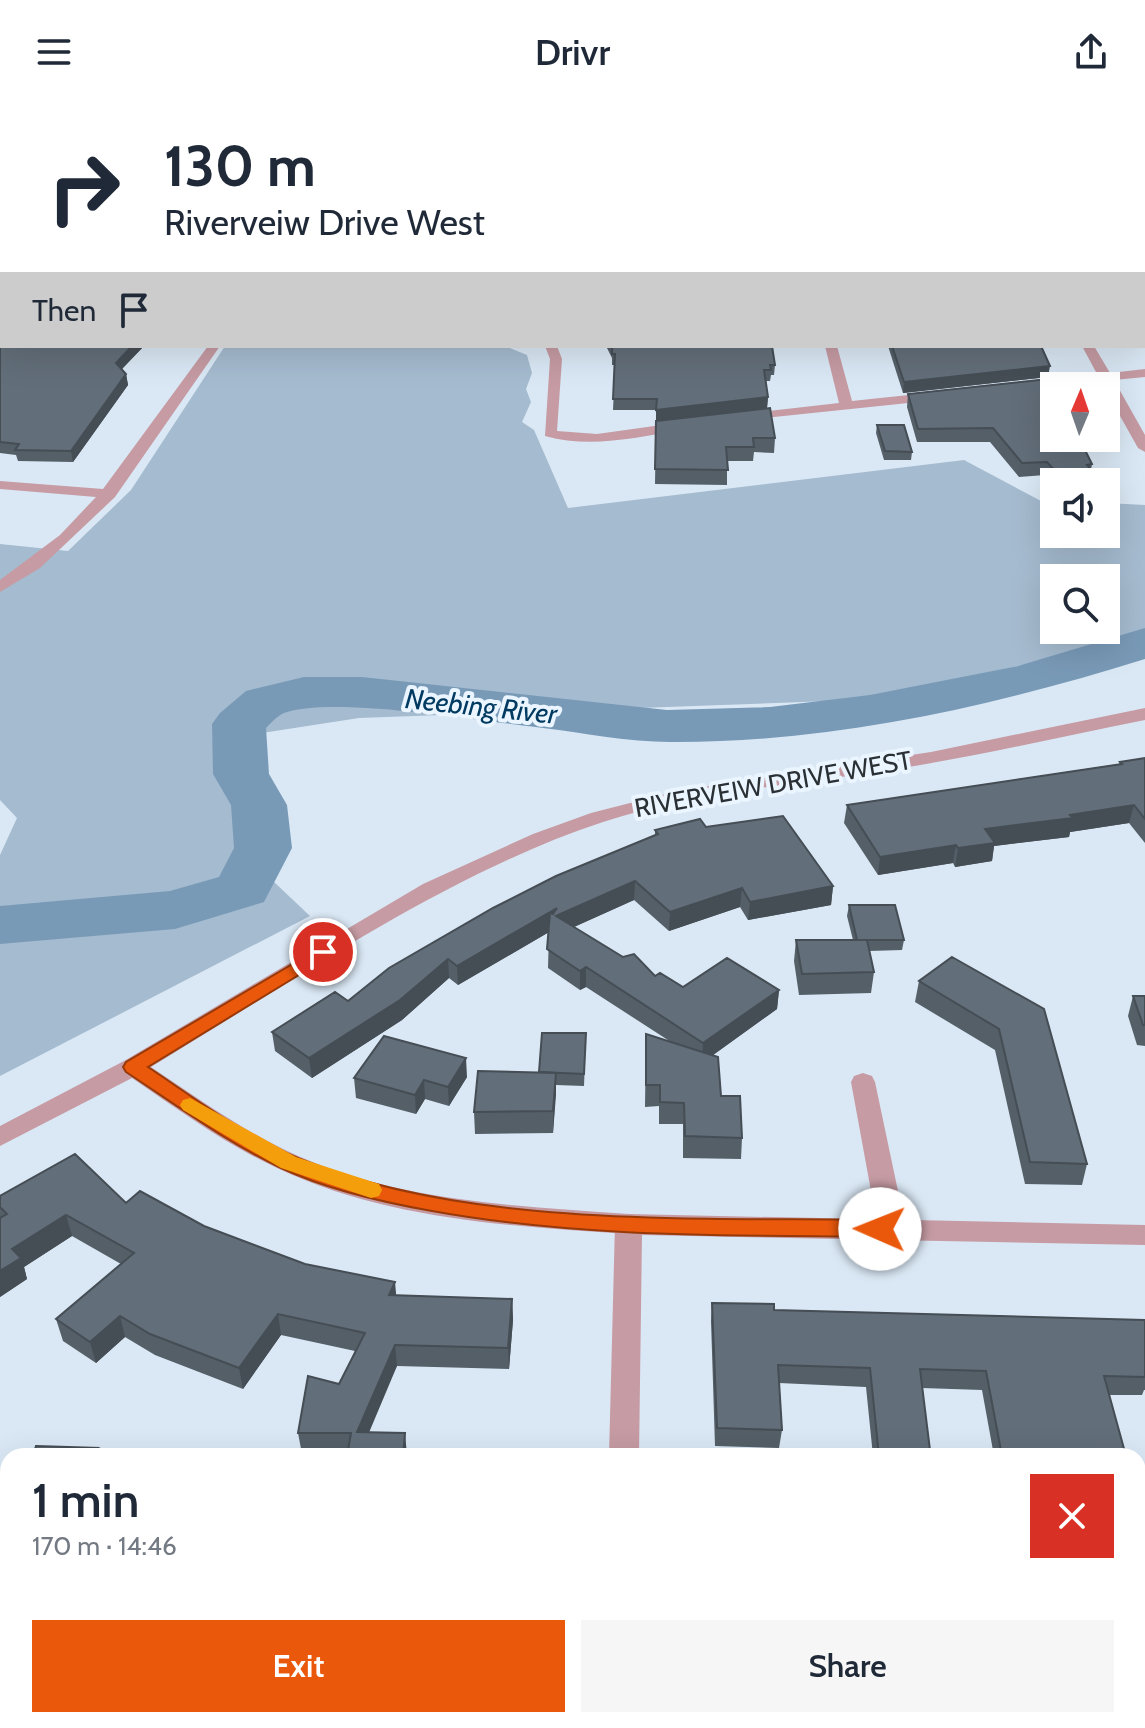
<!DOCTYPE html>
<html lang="en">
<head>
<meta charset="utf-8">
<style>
  body { margin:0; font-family:Cabin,sans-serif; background:#f6f6f7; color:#1f2937; height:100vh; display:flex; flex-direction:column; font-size:30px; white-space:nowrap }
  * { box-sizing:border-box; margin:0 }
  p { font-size:26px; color:#747a83 }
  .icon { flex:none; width:44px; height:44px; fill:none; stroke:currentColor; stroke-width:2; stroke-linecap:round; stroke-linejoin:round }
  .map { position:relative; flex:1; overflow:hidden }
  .details { position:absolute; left:0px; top:1344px; width:1146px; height:280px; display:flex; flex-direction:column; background:#fff; border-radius:24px 24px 0 0; box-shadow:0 8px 32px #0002 }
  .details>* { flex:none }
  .guide { position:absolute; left:0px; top:0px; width:1146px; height:244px; box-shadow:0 8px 32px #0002; background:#fff; color:#1f2937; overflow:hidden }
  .needle { width:52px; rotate:2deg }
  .buttons { position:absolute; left:1040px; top:268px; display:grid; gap:16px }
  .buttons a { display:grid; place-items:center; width:80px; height:80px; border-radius:0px; background:#fff; box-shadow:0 8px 32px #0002; font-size:40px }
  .pin { position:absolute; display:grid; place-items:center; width:68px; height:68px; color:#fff; margin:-34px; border:4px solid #fff; border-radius:50%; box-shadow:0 2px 8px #0007 }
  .me { position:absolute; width:88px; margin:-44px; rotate:271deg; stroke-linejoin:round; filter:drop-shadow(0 0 6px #0008) }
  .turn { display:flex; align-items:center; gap:28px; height:168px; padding:0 32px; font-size:36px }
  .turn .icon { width:104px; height:104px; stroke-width:2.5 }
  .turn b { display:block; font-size:56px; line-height:68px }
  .then { display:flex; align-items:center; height:76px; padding:0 32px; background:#0003; gap:16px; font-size:30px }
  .round { display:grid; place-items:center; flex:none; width:84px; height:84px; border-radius:0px; background:#f6f6f7 }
  .headline { display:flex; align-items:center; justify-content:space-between; height:136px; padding:0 32px }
  h1 { font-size:48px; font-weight:600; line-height:60px }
  .cta { display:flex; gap:16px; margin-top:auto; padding:16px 32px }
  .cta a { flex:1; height:92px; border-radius:0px; background:#ea580c; color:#fff; font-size:32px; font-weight:600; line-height:92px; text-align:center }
  .cta a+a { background:#f6f6f7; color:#1f2937 }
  header { display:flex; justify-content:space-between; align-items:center; height:104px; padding:0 32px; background:#fff; font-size:36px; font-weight:600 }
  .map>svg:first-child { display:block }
  .green { fill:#a5bbcf; fill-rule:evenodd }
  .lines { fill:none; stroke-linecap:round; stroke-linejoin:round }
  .river { fill:#799ab7; fill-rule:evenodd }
  .minor { fill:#c69ba3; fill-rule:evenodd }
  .tertiary { fill:#c69ba3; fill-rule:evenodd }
  .wall { fill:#545f68 }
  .shaded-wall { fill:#454d55 }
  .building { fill:#626e79; stroke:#454d55; stroke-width:2 }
  .route { fill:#ea580c; stroke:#983908; stroke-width:2 }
  .slow { fill:#f59e0b }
  .labels { text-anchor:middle; stroke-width:8; stroke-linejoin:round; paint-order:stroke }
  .street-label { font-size:26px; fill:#2a3034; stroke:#eaf5ff }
  .water-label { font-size:28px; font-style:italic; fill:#003a61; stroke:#eaf5ff }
</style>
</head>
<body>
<header><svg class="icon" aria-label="menu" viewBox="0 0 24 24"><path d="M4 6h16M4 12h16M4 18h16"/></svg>Drivr<svg class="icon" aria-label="share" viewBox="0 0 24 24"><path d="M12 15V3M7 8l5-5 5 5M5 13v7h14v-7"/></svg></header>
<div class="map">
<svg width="1145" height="1624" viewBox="0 0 1145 1624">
  <rect width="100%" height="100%" fill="#dae8f5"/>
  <!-- green -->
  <path class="green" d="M 225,242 L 505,242 L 527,251 L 532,269 L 526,285 L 531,298 L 522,318 L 534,326 L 568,404 L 964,356 L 1041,397 L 1054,398 L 1054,430 L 1106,430 L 1106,399 L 1145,401 L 1145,535 L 858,596 L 359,614 L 243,632 L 227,671 L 246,700 L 236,742 L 310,812 L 0,972 L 0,751 L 17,714 L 0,696 L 0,440 L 68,447 L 131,386 ZM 1054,474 L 1106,474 L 1106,526 L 1054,526 Z"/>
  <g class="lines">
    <!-- river -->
    <path class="river" d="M 1145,524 L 1145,555 C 991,603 832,639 670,638 C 628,638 585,629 543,624 C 487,618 332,591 284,609 C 277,612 271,619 266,624 L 269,670 L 287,701 L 292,744 L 264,798 L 175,825 L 0,840 L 0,802 L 170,787 L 219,773 L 234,744 L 231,701 L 213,670 L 212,620 L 220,609 L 246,587 L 304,573 L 362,573 L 667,606 L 770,603 L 870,591 L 1018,562 Z"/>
    <!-- minor -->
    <path class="minor" d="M 1108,0 L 1118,0 L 1119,2 L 1109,2 Z
      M 1144,24 L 1145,25 L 1145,31 L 1144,30 Z
      M 0,142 L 2,142 L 2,148 L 0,148 Z
      M 2,181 L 2,190 L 0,191 L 0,182 Z
      M 208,242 L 220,242 L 115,393 L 40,464 L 0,488 L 0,476 L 60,431 L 96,393 L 0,385 L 0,377 L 103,385 Z
      M 545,242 L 557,242 L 562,255 L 557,327 L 597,330 L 683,318 L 690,322 L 683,326 C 637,333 591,345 545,332 L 550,255 Z
      M 825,242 L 837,242 L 852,297 L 937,288 L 944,292 L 937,296 L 736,317 L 736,311 L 741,310 L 839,299 Z
      M 1082,242 L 1094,242 L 1110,269 L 1145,265 L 1145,273 L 1114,276 L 1145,331 L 1145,348 L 1138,344 L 1101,278 L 1031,286 L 1024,282 L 1031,278 L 1097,270 Z
      M 1145,604 L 1145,616 C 1060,633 975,653 889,666 C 794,681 695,688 603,718 C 445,770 293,877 151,963 C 199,995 246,1029 298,1052 C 402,1098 518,1102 629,1110 L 639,1113 L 643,1120 L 639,1127 L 629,1130 C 510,1122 387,1116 277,1064 C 225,1040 179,1006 132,974 L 0,1042 L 0,1022 L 124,957 L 423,780 L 533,730 L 591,709 L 681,686 L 931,648 Z
      M 863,969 L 872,972 L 875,978 L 906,1125 L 902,1132 L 892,1135 L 882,1132 L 878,1125 L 851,978 L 854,972 Z"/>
    <!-- tertiary -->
    <path class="tertiary" d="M 629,1110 L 1145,1121 L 1145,1141 L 642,1131 L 639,1352 L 609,1352 L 615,1120 L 619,1113 Z
      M 600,1616 L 636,1616 L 636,1624 L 600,1624 Z"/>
  </g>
  <!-- wall -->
  <path class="wall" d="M 0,237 L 144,242 L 122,265 L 126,270 L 128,281 L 73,358 L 18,357 L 16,351 L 0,349 Z
    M 606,242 L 772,242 L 775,261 L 774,271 L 771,271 L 770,277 L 766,277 L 768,293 L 767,304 L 656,317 L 656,306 L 613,306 L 615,261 L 612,261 L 612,254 Z
    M 888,242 L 1041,242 L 1048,273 L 903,289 Z
    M 1054,282 L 1092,360 L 1091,366 L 1094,369 L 1092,378 L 1054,378 L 1054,383 L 1045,371 L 1019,373 L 990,338 L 917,338 L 907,303 L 908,290 Z
    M 656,317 L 775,334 L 774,349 L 754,348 L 753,357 L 727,357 L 727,381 L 655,380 Z
    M 877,321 L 912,348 L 911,356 L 884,356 L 876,329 Z
    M 1145,654 L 1145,739 L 1129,719 L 1070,728 L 1069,733 L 994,742 L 992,757 L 955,763 L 953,759 L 878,771 L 844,719 L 847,701 L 1119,660 L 1120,658 Z
    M 706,723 L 833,782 L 831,801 L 748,816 L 740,803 L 669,827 L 634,796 L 574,823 L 655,872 L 683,883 L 779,886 L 777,905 L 713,951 L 721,992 L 742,1034 L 741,1055 L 683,1054 L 683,1020 L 659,1020 L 659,1002 L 645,1003 L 646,930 L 671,938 L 586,883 L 580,886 L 548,864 L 549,828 L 458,881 L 449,874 L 402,916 L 312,974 L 275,947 L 272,928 L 348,897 L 655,731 L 655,726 Z
    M 849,801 L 904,836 L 902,846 L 869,847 L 874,868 L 871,889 L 799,891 L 794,857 L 796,836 L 853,836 L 847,812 Z
    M 952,853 L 1087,1060 L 1082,1081 L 1025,1080 L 995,946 L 915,898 L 919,877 Z
    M 1133,892 L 1145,892 L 1145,942 L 1137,941 L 1128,912 Z
    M 586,929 L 584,982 L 556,981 L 553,1029 L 475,1030 L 474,1008 L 539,968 Z
    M 467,973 L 449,1002 L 425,995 L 416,1010 L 356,994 L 354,974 Z
    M 0,1092 L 126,1099 L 204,1122 L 305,1160 L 396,1191 L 512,1195 L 513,1216 L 509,1265 L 397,1262 L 348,1350 L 302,1350 L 298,1329 L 339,1280 L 355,1247 L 281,1231 L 243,1285 L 155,1251 L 125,1233 L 96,1259 L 63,1237 L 56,1215 L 121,1160 L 72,1132 L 24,1163 L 27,1175 L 0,1193 Z
    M 712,1199 L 774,1206 L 1145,1216 L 1145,1286 L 1144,1286 L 1142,1291 L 1109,1291 L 1126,1352 L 994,1352 L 982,1286 L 922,1284 L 930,1346 L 984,1352 L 873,1352 L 866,1283 L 779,1279 L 782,1326 L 779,1344 L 715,1342 L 711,1217 Z
    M 1145,1486 L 1145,1608 L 1138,1600 L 1138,1490 Z
    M 771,1616 L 860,1616 L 861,1624 L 771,1624 Z
    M 985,1616 L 1018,1616 L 1015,1624 L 986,1624 Z"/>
  <!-- shaded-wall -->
  <path class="shaded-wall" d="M 132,242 L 144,242 L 118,269 L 116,259 Z
    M 1050,262 L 1048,273 L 903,289 L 904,278 Z
    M 126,270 L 128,281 L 73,358 L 71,347 Z
    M 768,293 L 767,304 L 656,317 L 656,306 Z
    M 1134,701 L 1129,719 L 1070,728 L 1069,733 L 994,742 L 992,757 L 955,763 L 958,744 L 985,725 Z
    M 956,741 L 953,759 L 878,771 L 880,753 Z
    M 635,777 L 634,796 L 556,831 L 556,824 L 458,881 L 457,862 L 557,804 Z
    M 833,782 L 831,801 L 748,816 L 750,798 Z
    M 742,784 L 740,803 L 669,827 L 670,808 Z
    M 448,855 L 449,874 L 402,916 L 312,974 L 309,954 Z
    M 586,863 L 586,883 L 580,886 L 580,867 Z
    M 779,886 L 777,905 L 702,959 L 703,939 Z
    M 466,954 L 467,973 L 449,1002 L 448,983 Z
    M 556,969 L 556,991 L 553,1029 L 553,1007 Z
    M 424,976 L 425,995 L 416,1010 L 415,991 Z
    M 66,1111 L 72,1132 L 24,1163 L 27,1175 L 0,1193 L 0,1167 L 12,1145 Z
    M 395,1178 L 397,1200 L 389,1191 Z
    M 512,1195 L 513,1216 L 509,1265 L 508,1244 Z
    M 278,1210 L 281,1231 L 243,1285 L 239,1264 Z
    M 120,1212 L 125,1233 L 96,1259 L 90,1238 Z
    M 395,1241 L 397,1262 L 360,1350 L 357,1328 Z
    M 405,1329 L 407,1351 L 407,1352 L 403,1352 Z
    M 97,1344 L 99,1352 L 83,1352 Z"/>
  <!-- building -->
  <path class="building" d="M 5,0 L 1086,0 L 1088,2 L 5,2 Z
    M 0,19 L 2,19 L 2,62 L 0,62 Z
    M 1144,58 L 1145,59 L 1145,227 L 1144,225 Z
    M 0,72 L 2,72 L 2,133 L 0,132 Z
    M 2,235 L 2,242 L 132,242 L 116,259 L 126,270 L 71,347 L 15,346 L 19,340 L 0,338 L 0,237 Z
    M 612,242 L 772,242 L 775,261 L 770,261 L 771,266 L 764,266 L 768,293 L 656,306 L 657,295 L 613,295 L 615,250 L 612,250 Z
    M 892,242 L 1041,242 L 1050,262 L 904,278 Z
    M 1057,274 L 1061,282 L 1054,282 L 1054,334 L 1079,334 L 1092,360 L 1087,361 L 1094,369 L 1058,370 L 1047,358 L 1022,359 L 993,324 L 918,325 L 908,290 Z
    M 770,304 L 775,334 L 753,334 L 754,343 L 726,343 L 728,366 L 655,365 L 656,317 Z
    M 877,321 L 904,321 L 912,348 L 885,347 Z
    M 1145,654 L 1145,715 L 1134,701 L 1070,711 L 1073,714 L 985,725 L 995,739 L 958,744 L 956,741 L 880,753 L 847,701 L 1122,660 L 1120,658 Z
    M 783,712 L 833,782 L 750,798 L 742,784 L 670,808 L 635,777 L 556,812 L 623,853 L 634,850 L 655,872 L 660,869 L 683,883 L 727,854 L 779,886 L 703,939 L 586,863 L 580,867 L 547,845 L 550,809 L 553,810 L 557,804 L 457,862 L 448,855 L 400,896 L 309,954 L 272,928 L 335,888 L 348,897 L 389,864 L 493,804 L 556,772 L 658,730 L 655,726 L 700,715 L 706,723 Z
    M 849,801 L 895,801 L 904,836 L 857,836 Z
    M 796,836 L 867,836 L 874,868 L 802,870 Z
    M 952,853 L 1044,905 L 1087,1060 L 1030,1058 L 999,925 L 919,877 Z
    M 1133,892 L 1145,892 L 1145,921 L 1143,921 Z
    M 542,929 L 586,929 L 584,970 L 539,968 Z
    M 646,930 L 718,953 L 721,992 L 740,992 L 742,1034 L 685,1032 L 684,999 L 660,998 L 660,981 L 646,981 Z
    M 384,932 L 466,954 L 448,983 L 424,976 L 415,991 L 354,974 Z
    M 478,967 L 556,969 L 553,1007 L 474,1008 Z
    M 75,1050 L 126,1099 L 140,1087 L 204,1122 L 305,1160 L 395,1178 L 389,1191 L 512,1195 L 508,1244 L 395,1241 L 357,1328 L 405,1329 L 403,1352 L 347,1352 L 351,1329 L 298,1329 L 308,1272 L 339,1280 L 365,1229 L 278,1210 L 239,1264 L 150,1230 L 120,1212 L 90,1238 L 56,1215 L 134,1149 L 66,1111 L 12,1145 L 21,1154 L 0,1167 L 0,1114 L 7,1110 L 0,1103 L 0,1092 Z
    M 712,1199 L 774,1200 L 774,1206 L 1145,1216 L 1145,1273 L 1104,1272 L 1126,1352 L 1002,1352 L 986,1267 L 920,1265 L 930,1346 L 983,1348 L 984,1352 L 879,1352 L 870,1264 L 778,1261 L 782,1326 L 717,1324 Z
    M 36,1342 L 97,1344 L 83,1352 L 33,1352 Z
    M 1145,1486 L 1145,1580 L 1138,1572 L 1138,1490 Z
    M 775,1616 L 860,1616 L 861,1624 L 775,1624 Z
    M 929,1622 L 959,1622 L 959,1624 L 929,1624 Z"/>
  <!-- route -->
  <path class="route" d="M 323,842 L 330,844 L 333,848 L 330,852 L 148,963 C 196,995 245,1032 298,1054 C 467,1125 698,1113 880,1116 L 888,1119 L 891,1125 L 888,1131 L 880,1133 C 730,1131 580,1134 432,1107 C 381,1098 328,1086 281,1064 C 226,1038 176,1001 126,968 L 123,963 L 126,958 Z"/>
  <!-- slow -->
  <path class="slow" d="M 190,994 L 296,1053 L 379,1080 L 382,1086 L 379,1092 L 371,1094 L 281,1064 L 183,1006 L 180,1001 L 183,996 Z"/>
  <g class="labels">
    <!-- street labels -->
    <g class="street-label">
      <text transform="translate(773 680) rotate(-10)" y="9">RIVERVEIW DRIVE WEST</text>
    </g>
    <!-- water labels -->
    <g class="water-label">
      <text transform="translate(481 602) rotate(6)" y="10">Neebing River</text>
    </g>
  </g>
</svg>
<div class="buttons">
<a><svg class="needle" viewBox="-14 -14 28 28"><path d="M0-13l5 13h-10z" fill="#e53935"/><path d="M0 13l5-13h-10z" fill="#747a83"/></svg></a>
<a><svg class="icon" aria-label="sound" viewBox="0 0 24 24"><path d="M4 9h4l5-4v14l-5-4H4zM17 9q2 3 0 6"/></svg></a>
<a><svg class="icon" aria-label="search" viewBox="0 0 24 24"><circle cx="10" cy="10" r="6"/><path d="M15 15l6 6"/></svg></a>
</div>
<div class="pin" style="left:323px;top:848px;background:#d93025"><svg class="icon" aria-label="arrive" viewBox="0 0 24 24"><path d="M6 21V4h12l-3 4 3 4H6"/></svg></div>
<svg class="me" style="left:880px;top:1125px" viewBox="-20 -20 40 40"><circle r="19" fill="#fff"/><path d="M0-13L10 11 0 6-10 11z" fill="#ea580c"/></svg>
<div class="guide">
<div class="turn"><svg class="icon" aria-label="right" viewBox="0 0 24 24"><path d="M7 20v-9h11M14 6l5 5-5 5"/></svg><div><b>130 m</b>Riverveiw Drive West</div></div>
<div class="then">Then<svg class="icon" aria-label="arrive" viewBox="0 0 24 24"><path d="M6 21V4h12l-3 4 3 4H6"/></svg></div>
</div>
<section class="details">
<div class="headline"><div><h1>1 min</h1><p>170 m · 14:46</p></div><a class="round" style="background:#d93025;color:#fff"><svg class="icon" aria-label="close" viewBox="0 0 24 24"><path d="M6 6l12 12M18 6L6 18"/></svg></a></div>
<div class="cta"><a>Exit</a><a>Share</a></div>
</section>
</div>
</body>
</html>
